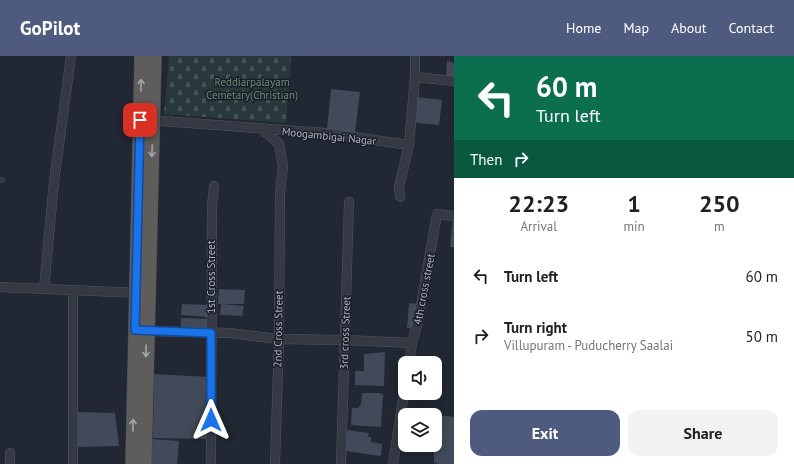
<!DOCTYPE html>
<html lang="en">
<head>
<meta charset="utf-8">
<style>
  body { margin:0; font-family:"PT Sans",sans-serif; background:#f2f2f2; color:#202124; height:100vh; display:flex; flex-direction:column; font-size:15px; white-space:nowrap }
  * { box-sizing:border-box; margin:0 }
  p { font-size:13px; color:#757577 }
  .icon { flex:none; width:22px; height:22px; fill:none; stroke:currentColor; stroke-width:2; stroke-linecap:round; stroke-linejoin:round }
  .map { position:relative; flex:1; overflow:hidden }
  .drawer { display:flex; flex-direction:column; background:#fff; width:340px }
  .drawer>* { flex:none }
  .banner { background:#0b6e4f; color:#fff; overflow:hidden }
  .buttons { position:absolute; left:398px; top:300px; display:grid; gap:8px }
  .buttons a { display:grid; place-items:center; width:44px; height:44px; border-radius:8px; background:#fff; box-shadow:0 2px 10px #0003; font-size:20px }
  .pin { position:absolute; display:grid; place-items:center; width:34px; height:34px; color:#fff; margin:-17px; border-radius:8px; box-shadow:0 2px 6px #0006 }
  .me { position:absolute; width:44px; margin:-22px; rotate:0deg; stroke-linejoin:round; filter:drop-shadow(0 0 3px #0008) }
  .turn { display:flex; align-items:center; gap:14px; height:84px; padding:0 16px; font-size:18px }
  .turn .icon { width:52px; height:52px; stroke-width:2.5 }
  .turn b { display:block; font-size:28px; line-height:34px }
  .then { display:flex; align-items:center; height:38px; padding:0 16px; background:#0003; gap:8px; font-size:15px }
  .eta { display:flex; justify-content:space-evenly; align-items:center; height:68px; text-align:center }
  .eta b { font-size:24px; font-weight:700; line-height:28px }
  .cta { display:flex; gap:8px; margin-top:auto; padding:8px 16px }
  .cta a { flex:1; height:46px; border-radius:12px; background:#4f5b7e; color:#fff; font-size:16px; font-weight:700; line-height:46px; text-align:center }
  .cta a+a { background:#f2f2f2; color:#202124 }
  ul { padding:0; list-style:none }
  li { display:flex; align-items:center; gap:12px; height:60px; padding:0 16px }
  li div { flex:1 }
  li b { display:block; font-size:15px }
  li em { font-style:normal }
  header { display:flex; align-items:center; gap:24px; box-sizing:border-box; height:56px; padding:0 20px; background:#4f5b7e; color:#fff }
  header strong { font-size:19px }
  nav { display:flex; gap:22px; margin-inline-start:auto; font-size:14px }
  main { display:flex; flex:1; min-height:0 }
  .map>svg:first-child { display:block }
  .cemetery { fill:url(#cemetery-stones) }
  .building { fill:#424958 }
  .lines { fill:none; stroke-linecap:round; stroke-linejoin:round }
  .service-casing { stroke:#525662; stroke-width:5.5 }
  .minor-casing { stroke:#525662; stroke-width:10 }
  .trunk-casing { stroke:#3f434f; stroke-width:16 }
  .service { stroke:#343944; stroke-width:4.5 }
  .minor { stroke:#343944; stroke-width:9 }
  .trunk { stroke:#5e5d5b; stroke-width:15 }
  .oneway { stroke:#a2a6b2 }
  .route-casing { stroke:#114b97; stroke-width:10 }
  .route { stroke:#1a73e8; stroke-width:7 }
  .labels { text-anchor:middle; stroke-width:3; stroke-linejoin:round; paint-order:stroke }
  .park-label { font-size:11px; fill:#698f76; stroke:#1a1e29 }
  .street-label { font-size:11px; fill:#aeb3c1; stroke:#1a1e29 }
</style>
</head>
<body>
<header>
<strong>GoPilot</strong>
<nav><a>Home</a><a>Map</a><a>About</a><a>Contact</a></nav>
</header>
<main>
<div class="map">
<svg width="454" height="408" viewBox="0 0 454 408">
  <defs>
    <pattern id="cemetery-stones" width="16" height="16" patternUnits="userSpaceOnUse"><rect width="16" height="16" fill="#29383a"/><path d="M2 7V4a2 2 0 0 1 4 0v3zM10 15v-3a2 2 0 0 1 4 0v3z" fill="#465255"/></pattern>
  </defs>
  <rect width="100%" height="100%" fill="#212733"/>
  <!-- cemetery -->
  <path class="cemetery" d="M 169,0 L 291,0 L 286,67 L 164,58 Z"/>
  <!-- building -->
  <path class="building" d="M 447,5 L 454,7 L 454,21 L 446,20 Z
    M 331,33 L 360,36 L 355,77 L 327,73 Z
    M 416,41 L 442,44 L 439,69 L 418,67 L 414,65 Z
    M 453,162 L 454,163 L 454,191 L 450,191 Z
    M 219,233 L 245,234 L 244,248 L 218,248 Z
    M 409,247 L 419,248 L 415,273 L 407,272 Z
    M 182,248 L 209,249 L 209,261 L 181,259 Z
    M 221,248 L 244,250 L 242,260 L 220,259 Z
    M 181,262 L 209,263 L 209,275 L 181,274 Z
    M 385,296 L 384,330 L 355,329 L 355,315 L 364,315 L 364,298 Z
    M 154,318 L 209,321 L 208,383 L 153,382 Z
    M 362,337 L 380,337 L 383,339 L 381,371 L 351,369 L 352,352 L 358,352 L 361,348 Z
    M 76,356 L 115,357 L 119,390 L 74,391 Z
    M 435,359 L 454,361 L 454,408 L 439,408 L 434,407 L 434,395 L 440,395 L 441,388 L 435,388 Z
    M 347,374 L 369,377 L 368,381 L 371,381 L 371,386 L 382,388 L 381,400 L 345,395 Z
    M 152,383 L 179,385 L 177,408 L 152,408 Z"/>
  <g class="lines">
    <defs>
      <path id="service" d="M 0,124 L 2,124"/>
      <path id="minor" d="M 415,21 L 454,25
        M 148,64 L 325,77 L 409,89
        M 262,73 L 279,88 L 283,110 L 280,137 L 279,283 L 275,408
        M 400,141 L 399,131 L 409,89 L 415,21 L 415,0
        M 0,231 L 140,237
        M 44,233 L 54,126 L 71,0
        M 73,234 L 73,408
        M 144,275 L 230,277 L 279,283 L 345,284 L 412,287
        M 409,307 L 412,287 L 418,266 L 437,158 L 454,160
        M 10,408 L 10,397
        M 211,408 L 212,150 L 214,130
        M 341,408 L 349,146
        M 393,408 L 405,330"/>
      <path id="trunk" d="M 133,408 L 142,0
        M 144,408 L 154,0"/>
    </defs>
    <!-- service casing -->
    <use href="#service" class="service-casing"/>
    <!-- minor casing -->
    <use href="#minor" class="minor-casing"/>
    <!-- trunk casing -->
    <use href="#trunk" class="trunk-casing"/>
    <!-- service -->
    <use href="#service" class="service"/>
    <!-- minor -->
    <use href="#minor" class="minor"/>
    <!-- trunk -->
    <use href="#trunk" class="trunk"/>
  </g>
  <!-- one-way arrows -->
  <defs><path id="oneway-shaft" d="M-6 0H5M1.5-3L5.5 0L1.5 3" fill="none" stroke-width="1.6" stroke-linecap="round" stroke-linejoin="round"/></defs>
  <g class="oneway">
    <use href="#oneway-shaft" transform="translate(141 29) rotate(-89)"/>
    <use href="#oneway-shaft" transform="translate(152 95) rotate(92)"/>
    <use href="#oneway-shaft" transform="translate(146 295) rotate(91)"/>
    <use href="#oneway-shaft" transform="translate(133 369) rotate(-89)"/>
  </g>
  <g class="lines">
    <defs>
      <path id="route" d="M 140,64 L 135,274 L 211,277 L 211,364"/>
    </defs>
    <!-- route casing -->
    <use href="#route" class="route-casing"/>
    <!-- route -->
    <use href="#route" class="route"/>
  </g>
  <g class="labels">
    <!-- park labels -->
    <g class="park-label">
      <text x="252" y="30">Reddiarpalayam<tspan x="252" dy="13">Cemetary(Christian)</tspan></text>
    </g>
    <!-- street labels -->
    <g class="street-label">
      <text transform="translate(329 80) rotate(6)" y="4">Moogambigai Nagar</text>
      <text transform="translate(211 221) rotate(-90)" y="4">1st Cross Street</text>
      <text transform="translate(424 233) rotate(-79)" y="4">4th cross street</text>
      <text transform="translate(278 273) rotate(-89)" y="4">2nd Cross Street</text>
      <text transform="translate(345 277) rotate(-88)" y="4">3rd cross Street</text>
    </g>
  </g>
</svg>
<div class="buttons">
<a><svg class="icon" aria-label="sound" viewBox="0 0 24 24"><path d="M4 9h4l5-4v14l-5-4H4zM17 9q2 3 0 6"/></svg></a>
<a><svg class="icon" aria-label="layers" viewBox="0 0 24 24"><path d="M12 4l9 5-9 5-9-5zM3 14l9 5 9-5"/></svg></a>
</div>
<div class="pin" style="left:140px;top:64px;background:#d93025"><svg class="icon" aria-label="arrive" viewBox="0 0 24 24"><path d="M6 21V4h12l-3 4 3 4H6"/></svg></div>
<svg class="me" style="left:211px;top:364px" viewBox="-20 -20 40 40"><path d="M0-17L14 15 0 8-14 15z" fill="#1a73e8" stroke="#fff" stroke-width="4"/></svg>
</div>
<section class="drawer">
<div class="banner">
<div class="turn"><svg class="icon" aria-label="left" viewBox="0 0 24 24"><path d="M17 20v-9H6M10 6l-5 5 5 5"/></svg><div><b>60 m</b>Turn left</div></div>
<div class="then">Then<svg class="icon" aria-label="right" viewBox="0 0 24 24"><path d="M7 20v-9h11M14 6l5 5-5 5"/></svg></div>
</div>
<div class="eta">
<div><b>22:23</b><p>Arrival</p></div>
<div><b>1</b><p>min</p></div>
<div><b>250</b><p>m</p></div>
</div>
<ul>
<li><svg class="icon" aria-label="left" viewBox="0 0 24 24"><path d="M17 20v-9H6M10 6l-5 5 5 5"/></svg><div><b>Turn left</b></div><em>60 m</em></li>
<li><svg class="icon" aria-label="right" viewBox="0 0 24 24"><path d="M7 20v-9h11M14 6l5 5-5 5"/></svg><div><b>Turn right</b><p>Villupuram - Puducherry Saalai</p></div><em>50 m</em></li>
</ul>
<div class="cta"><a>Exit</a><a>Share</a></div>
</section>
</main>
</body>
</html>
